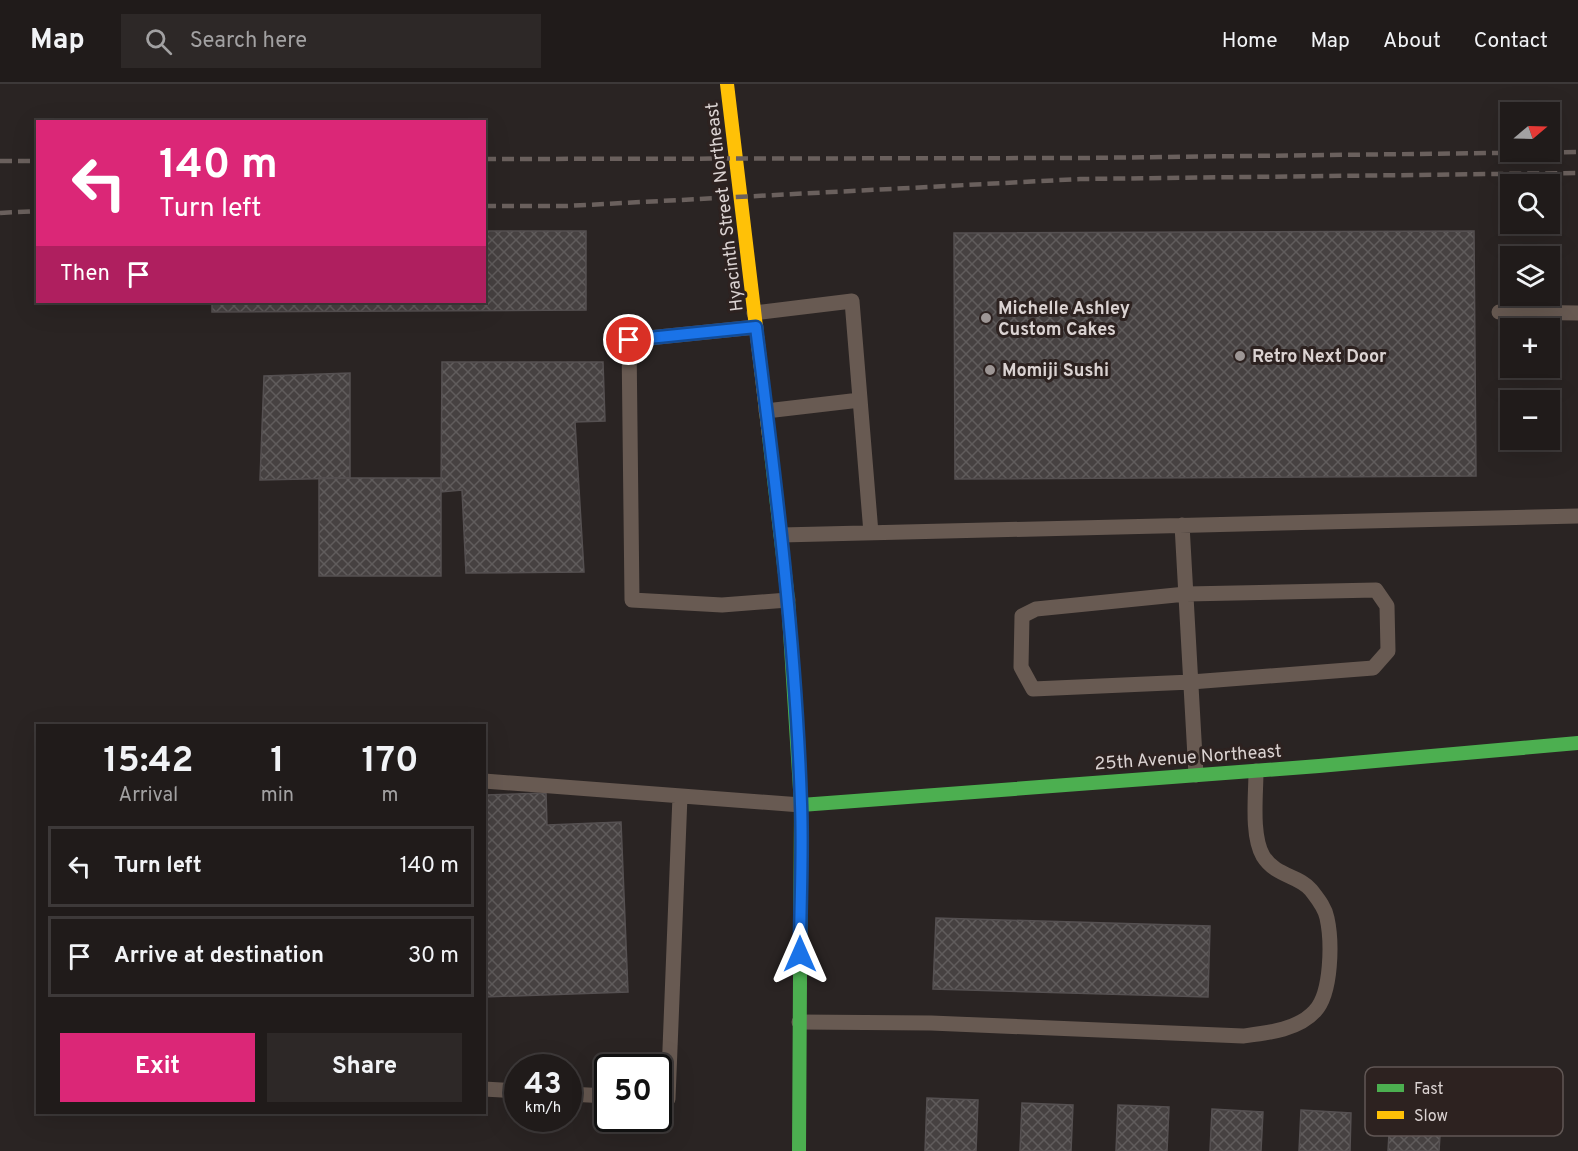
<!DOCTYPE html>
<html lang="en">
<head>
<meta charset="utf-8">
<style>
  body { margin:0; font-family:Overpass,sans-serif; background:#2d2827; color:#f1f3f6; height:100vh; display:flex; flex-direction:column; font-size:22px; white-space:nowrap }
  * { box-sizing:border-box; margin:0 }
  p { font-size:20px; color:#a2a1a2 }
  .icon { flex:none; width:33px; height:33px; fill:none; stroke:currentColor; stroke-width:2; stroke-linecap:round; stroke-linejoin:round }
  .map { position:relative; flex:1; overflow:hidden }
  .details { position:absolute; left:36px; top:640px; width:450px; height:390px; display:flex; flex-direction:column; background:#201b1a; border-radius:0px; box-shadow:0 6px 24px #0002,0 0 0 2px #3d3939 }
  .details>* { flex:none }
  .guide { position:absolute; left:36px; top:36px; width:450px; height:183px; border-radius:0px; box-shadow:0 6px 24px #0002,0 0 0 2px #3d3939; background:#db2777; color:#fff; overflow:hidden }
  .needle { width:39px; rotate:71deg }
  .tools { position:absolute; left:1500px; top:18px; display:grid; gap:12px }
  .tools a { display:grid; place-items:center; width:60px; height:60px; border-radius:0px; background:#201b1a; box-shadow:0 6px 24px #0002,0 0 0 2px #3d3939; font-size:30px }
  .speed { position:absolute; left:504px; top:970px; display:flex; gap:12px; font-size:30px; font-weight:700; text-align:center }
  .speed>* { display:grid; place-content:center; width:78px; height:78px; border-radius:50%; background:#201b1a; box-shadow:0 6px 24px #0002,0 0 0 2px #3d3939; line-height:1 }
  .speed small { font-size:15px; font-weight:400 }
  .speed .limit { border:3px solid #111; border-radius:9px; background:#fff; color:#111 }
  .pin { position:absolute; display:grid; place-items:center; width:51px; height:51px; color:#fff; margin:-26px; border:3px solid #fff; border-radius:50%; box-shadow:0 2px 6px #0007 }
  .me { position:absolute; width:66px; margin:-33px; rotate:0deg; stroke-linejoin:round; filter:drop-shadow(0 0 4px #0008) }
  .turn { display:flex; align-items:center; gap:21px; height:126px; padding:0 24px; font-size:27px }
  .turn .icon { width:78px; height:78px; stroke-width:2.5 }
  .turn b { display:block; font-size:42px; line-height:51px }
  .then { display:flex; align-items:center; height:57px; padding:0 24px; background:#0003; gap:12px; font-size:22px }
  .eta { display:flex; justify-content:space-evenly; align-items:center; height:102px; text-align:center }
  .eta b { font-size:36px; font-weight:700; line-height:42px }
  .button { display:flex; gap:12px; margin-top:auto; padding:12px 24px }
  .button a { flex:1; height:69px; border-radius:0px; background:#db2777; color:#fff; font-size:24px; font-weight:700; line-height:69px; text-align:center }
  .button a+a { background:#2d2827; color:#f1f3f6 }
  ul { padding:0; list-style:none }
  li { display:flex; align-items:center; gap:18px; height:81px; margin:0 12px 9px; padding:0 12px; border:3px solid #3d3939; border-radius:0px }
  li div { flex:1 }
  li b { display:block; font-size:22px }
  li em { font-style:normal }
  header { display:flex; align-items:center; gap:36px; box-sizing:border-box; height:84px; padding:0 30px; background:#201b1a; border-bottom:2px solid #3d3939 }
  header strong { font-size:28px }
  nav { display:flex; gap:33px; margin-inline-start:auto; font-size:21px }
  .search { width:420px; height:54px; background:#2d2827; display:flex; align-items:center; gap:15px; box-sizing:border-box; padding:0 21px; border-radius:0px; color:#a2a1a2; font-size:22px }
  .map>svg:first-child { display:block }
  .building { fill:url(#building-cross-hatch); stroke:#555051; stroke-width:1.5 }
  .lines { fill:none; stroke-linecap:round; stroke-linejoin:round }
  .lane { stroke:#685a52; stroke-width:15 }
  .fast { stroke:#4caf50; stroke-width:14 }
  .slow { stroke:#ffc107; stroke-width:14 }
  .rail { stroke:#6a605d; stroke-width:4.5; stroke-dasharray:12 6; stroke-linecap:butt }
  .route-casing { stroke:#114b97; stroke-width:15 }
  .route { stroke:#1a73e8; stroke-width:10 }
  .poi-dot { fill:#9d9695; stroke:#2d2220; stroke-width:2 }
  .labels { text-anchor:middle; stroke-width:6; stroke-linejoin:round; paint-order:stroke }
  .street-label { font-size:18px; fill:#dbd3d2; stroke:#2d2220 }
  .poi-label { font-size:18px; font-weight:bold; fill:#dbd3d2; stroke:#2d2220; text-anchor:start }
  .key { fill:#2d2220; stroke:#615755; stroke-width:1.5 }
  .key-label { font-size:16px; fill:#dbd3d2 }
</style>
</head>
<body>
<header>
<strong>Map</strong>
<div class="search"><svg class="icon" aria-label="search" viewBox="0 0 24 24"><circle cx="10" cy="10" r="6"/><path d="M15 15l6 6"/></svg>Search here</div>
<nav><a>Home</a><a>Map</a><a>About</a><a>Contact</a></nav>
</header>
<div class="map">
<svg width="1578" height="1067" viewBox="0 0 1578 1067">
  <defs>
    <pattern id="building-cross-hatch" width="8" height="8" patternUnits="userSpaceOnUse" patternTransform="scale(1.5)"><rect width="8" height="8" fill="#464141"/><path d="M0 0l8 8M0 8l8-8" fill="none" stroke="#605c5c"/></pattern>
  </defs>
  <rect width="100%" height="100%" fill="#2a2423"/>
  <!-- building -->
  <path class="building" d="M 484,147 L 586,147 L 586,226 L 212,228 L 212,218 L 484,218 Z
    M 1474,147 L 1476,392 L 955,395 L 954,149 Z
    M 442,278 L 603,278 L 605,337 L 575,338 L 584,488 L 466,489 L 462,406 L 441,408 Z
    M 350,289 L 350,394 L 260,396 L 264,292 Z
    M 319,394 L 441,394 L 441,492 L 319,492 Z
    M 546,709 L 547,741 L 621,738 L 628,908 L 484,913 L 484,711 Z
    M 936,834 L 1210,842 L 1208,913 L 933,905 Z
    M 927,1014 L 978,1016 L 976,1067 L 925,1067 Z
    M 1022,1019 L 1073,1021 L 1071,1067 L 1020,1067 Z
    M 1118,1021 L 1169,1023 L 1167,1067 L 1116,1067 Z
    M 1212,1025 L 1263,1028 L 1261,1067 L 1210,1067 Z
    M 1301,1026 L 1351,1029 L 1350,1067 L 1299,1067 Z
    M 1390,1032 L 1441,1035 L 1439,1067 L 1388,1067 Z"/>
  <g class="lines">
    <!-- lane -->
    <path class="lane" d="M 1499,228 L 1578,229
      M 754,229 L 852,217 L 871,449
      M 756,243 L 629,256 L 632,516 L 722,521 L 788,516
      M 766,327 L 860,316
      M 1182,441 L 1196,691
      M 781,451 L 1578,432
      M 1376,506 L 1387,522 L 1388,567 L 1373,584 L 1191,598 L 1033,605 L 1021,583 L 1022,532 L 1036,525 L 1186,510 Z
      M 484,697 L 801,721
      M 799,938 L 931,939 L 1243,952 C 1267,949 1298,946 1315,927 C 1332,909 1332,857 1327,834 C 1325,823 1317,814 1311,806 C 1299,791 1276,793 1263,772 C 1251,751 1256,711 1256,687
      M 484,1005 L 518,1007
      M 568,1010 L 608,1012
      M 658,1015 L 668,1015 L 680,712"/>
    <!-- fast -->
    <path class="fast" d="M 769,352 L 788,516 L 801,721 L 799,1067
      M 801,721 L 1319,682 L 1578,659"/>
    <!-- slow -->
    <path class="slow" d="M 727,0 L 769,352"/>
    <!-- rail -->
    <path class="rail" d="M 484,75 L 1081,74 L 1578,68
      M 0,77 L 38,77
      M 484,122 L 566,122 L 1080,95 L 1578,89
      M 0,129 L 38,127"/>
  </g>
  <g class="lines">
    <defs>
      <path id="route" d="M 629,256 L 756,243 C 776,401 796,560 801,720 C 803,770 800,820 800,870"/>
    </defs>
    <!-- route casing -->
    <use href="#route" class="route-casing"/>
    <!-- route -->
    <use href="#route" class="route"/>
  </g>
  <!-- markers -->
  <g class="poi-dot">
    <circle cx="986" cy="234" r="6"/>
    <circle cx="1240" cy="272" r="6"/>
    <circle cx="990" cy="286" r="6"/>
  </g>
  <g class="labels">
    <!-- street labels -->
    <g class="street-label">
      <text transform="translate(724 123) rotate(-97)" y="6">Hyacinth Street Northeast</text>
      <text transform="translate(1188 673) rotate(-4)" y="6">25th Avenue Northeast</text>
    </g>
    <!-- poi labels -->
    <g class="poi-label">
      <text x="998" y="230">Michelle Ashley<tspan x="998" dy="21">Custom Cakes</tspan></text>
      <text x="1252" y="278">Retro Next Door</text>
      <text x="1002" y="292">Momiji Sushi</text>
    </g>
  </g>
  <!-- legend -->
  <rect x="1365" y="983" width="198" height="69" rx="9" class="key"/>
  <rect x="1377" y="1000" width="27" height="8" fill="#4caf50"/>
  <rect x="1377" y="1027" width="27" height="8" fill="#ffc107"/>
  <g class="key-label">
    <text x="1414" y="1010">Fast</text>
    <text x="1414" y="1037">Slow</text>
  </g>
</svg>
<div class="tools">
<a><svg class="needle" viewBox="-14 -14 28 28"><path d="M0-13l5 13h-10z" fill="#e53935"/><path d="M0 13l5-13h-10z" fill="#a2a1a2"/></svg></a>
<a><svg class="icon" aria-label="search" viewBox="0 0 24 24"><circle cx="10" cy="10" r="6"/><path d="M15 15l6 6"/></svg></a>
<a><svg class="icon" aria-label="layers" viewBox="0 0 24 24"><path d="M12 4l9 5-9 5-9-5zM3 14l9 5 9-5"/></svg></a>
<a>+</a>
<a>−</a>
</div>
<div class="speed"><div>43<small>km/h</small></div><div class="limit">50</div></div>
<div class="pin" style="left:629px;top:256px;background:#d93025"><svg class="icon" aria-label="arrive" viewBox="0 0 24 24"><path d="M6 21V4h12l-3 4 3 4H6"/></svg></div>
<svg class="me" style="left:800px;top:870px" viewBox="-20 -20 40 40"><path d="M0-17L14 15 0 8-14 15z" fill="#1a73e8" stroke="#fff" stroke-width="4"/></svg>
<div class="guide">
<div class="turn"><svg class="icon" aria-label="left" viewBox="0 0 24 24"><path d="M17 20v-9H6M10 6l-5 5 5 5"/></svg><div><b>140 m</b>Turn left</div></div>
<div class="then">Then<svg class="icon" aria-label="arrive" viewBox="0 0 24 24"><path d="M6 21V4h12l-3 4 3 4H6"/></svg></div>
</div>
<section class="details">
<div class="eta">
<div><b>15:42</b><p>Arrival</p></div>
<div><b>1</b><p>min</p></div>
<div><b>170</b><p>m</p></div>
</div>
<ul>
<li><svg class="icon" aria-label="left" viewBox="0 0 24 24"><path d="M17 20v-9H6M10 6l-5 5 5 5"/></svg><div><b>Turn left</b></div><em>140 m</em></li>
<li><svg class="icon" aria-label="arrive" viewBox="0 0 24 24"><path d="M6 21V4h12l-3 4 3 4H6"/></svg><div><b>Arrive at destination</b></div><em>30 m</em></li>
</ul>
<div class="button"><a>Exit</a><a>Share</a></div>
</section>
</div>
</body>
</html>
